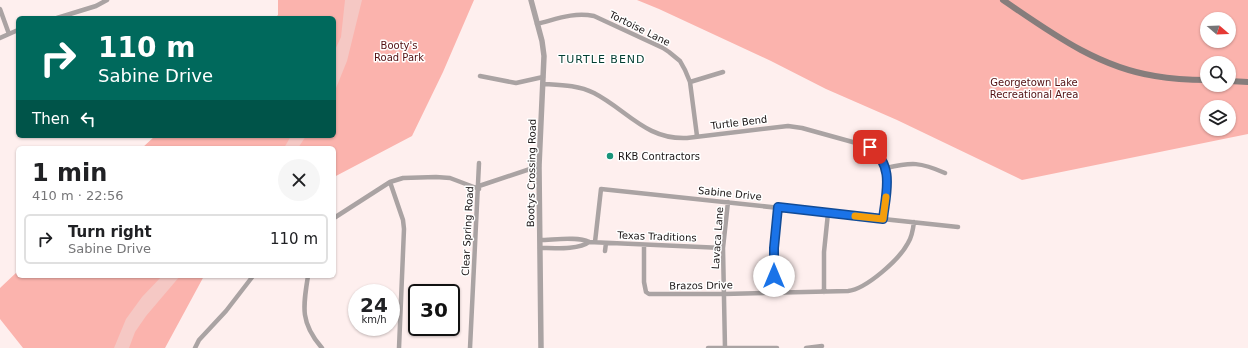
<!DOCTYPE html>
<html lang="en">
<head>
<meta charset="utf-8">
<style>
  body { margin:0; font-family:"DejaVu Sans",sans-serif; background:#f6f6f6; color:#202124; height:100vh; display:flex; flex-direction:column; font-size:15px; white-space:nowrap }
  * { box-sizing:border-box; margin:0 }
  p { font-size:13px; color:#757577 }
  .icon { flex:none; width:22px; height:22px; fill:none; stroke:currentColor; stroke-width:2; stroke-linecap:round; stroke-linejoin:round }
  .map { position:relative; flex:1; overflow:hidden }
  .panel { position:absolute; left:16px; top:146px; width:320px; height:132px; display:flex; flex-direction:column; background:#fff; border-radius:6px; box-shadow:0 1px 3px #0004 }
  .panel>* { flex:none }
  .top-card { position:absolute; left:16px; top:16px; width:320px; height:122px; border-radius:6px; box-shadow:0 1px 3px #0004; background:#00695c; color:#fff; overflow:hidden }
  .needle { width:26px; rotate:109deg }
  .controls { position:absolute; left:1200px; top:12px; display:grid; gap:8px }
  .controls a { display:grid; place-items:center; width:36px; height:36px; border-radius:50%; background:#fff; box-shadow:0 1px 3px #0004; font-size:20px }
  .speed { position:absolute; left:348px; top:284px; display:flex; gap:8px; font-size:20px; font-weight:700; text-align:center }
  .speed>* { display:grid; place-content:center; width:52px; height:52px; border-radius:50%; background:#fff; box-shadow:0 1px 3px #0004; line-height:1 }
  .speed small { font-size:10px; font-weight:400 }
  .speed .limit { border:2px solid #111; border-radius:6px; background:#fff; color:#111 }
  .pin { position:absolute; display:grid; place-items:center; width:34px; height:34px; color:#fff; margin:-17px; border-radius:8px; box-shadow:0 2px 6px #0006 }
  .me { position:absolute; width:44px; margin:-22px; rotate:0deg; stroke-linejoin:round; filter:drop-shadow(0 0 3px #0008) }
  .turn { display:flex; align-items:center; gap:14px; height:84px; padding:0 16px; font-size:18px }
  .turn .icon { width:52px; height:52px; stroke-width:2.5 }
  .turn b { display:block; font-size:28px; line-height:34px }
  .then { display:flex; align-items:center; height:38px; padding:0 16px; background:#0003; gap:8px; font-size:15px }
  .round { display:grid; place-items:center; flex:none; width:42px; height:42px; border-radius:21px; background:#f6f6f6 }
  .overview { display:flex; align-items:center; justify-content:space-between; height:68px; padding:0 16px }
  h1 { font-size:24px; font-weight:700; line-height:30px }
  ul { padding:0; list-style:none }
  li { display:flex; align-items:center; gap:12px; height:50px; margin:0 8px 6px; padding:0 8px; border:2px solid #e0e0e0; border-radius:6px }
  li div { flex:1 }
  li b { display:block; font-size:15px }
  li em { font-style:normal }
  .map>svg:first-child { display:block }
  .green { fill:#fbb3ad; fill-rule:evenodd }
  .water { fill:#f5c8c4 }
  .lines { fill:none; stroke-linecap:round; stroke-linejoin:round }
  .minor { stroke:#aaa3a3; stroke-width:4.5 }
  .tertiary { stroke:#aaa3a3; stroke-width:5.5 }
  .secondary { stroke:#867d7c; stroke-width:6 }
  .route-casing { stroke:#114b97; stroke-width:10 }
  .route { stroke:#1a73e8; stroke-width:7 }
  .slow { stroke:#f59e0b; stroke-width:7 }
  .poi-dot { fill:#19947a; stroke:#fff; stroke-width:1.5 }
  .labels { text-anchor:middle; stroke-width:3; stroke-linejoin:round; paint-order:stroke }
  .street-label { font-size:10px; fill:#1b1616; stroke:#fff }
  .park-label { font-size:10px; fill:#521012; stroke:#fff }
  .poi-label { font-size:10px; fill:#1b1616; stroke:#fff; text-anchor:start }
  .neighbourhood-label { font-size:11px; letter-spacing:1px; fill:#033e32; stroke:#fff }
</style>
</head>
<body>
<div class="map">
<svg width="1248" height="348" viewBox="0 0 1248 348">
  <rect width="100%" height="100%" fill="#feefee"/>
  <!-- green -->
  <path class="green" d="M 278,0 L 474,0 L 443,72 L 412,136 L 334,177 L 334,148 L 142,148 L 155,136 L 334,136 L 334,18 L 275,18 L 278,15 Z
    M 637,0 L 1248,0 L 1248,134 L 1022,180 L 897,120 L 826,89 L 771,61 L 659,9 ZM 1207,19 L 1229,19 L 1229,41 L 1207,41 ZM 1207,63 L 1229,63 L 1229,85 L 1207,85 ZM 1207,107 L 1229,107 L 1229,129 L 1207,129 Z
    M 18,271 L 18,276 L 204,276 L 165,348 L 23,348 L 0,319 L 0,288 Z"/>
  <!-- water -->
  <path class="water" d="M 345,0 L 362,0 L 347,61 L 334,93 L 334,52 L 341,37 Z
    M 291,136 L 306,136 L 298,148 L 284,148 Z
    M 162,276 L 180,276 L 146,316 L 135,332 L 129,348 L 114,348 L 126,319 L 142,297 Z"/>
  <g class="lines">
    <!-- minor -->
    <path class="minor" d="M 0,9 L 9,34
      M 57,18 L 96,6 L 107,0
      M 537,24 C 557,19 573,12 594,16 L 663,48 L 669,52 L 680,61 L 685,70 L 690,82 L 697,136
      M 0,38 L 18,30
      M 480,76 L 516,83 L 543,77
      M 690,82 L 723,72
      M 543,84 C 560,85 578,85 594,93 C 627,110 646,140 687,138 L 788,126 L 802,128 L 867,146 C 895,160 886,194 883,219
      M 886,168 C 912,162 920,162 945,173
      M 390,182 L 403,220 L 404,229 L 399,348
      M 479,186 L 539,166
      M 334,218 L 390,182 L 403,178 L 436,177 L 450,178 L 479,189
      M 540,240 C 553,240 578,236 589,242 L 723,248
      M 595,242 L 601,189 L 958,227
      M 644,245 L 644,282 L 646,292 L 649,294 L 724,294 L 848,291 C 866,289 899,260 908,243 C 912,237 913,230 914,222
      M 540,248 C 553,248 579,250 589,242
      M 605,251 L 606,243
      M 308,276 C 303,307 300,323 322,348
      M 824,292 L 824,252 L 828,213
      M 774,293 L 774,249 L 778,207
      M 195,348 L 199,340 L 226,311 L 253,276
      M 470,348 L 479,163
      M 708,348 L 777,348
      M 725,348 L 723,248 L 728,202
      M 806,348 L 822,346"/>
    <!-- tertiary -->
    <path class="tertiary" d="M 531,0 L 542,41 L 544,56 L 539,166 L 541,348"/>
    <!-- secondary -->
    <path class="secondary" d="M 1003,0 C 1050,32 1097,67 1155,76 C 1172,79 1190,80 1207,80
      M 1229,81 L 1248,82"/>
  </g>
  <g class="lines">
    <defs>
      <path id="route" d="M 774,276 L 774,248 L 778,207 L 883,219 C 886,192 895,166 870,147"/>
    </defs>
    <!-- route casing -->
    <use href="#route" class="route-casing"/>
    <!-- route -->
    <use href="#route" class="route"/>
    <!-- slow -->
    <path class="slow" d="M 855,216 L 883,219 L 886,197"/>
  </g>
  <!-- markers -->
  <circle class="poi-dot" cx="610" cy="156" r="4"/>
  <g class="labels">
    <!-- street labels -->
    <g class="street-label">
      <text transform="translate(640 28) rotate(26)" y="4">Tortoise Lane</text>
      <text transform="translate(739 122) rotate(-7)" y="4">Turtle Bend</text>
      <text transform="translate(531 173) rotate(-89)" y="4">Bootys Crossing Road</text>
      <text transform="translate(730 193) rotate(6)" y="4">Sabine Drive</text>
      <text transform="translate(467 231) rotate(-87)" y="4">Clear Spring Road</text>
      <text transform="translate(657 236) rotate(2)" y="4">Texas Traditions</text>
      <text transform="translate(717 238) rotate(-86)" y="4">Lavaca Lane</text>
      <text transform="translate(701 285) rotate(-1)" y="4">Brazos Drive</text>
    </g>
    <!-- park labels -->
    <g class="park-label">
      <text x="399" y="49">Booty's<tspan x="399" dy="12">Road Park</tspan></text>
      <text x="1034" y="86">Georgetown Lake<tspan x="1034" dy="12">Recreational Area</tspan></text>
    </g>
    <!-- poi labels -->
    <g class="poi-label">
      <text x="618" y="160">RKB Contractors</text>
    </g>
    <!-- neighbourhood labels -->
    <g class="neighbourhood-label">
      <text x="602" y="63">TURTLE BEND</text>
    </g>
  </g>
</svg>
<div class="controls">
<a><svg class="needle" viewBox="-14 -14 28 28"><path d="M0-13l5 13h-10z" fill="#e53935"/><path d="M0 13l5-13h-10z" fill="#757577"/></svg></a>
<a><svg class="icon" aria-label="search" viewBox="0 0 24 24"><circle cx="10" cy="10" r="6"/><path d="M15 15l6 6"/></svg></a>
<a><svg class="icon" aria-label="layers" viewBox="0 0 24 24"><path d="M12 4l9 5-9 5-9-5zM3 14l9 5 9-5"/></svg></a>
</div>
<div class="speed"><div>24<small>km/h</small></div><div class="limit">30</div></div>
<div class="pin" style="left:870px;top:147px;background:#d93025"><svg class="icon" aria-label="arrive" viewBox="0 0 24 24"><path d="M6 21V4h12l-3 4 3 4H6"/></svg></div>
<svg class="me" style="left:774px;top:276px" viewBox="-20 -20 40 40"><circle r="19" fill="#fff"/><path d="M0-13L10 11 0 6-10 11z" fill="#1a73e8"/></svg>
<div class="top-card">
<div class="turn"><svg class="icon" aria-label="right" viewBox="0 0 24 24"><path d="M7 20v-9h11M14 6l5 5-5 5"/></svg><div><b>110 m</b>Sabine Drive</div></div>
<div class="then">Then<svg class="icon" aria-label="left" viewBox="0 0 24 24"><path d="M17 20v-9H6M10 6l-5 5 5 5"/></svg></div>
</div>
<section class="panel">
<div class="overview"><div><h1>1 min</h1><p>410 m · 22:56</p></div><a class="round"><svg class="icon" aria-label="close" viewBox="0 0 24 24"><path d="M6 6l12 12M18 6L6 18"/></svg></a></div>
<ul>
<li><svg class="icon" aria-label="right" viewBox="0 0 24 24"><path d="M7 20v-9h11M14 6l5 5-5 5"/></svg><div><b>Turn right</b><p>Sabine Drive</p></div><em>110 m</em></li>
</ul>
</section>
</div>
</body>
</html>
